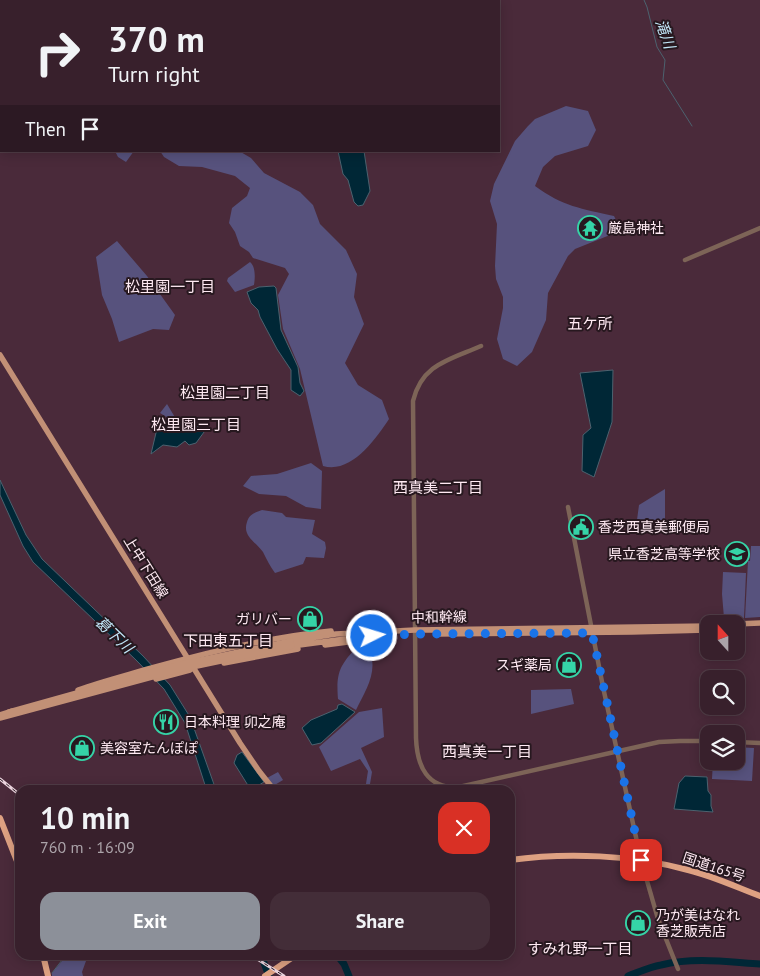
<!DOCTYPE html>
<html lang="en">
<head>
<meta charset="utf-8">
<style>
  body { margin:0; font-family:"PT Sans","Noto Sans JP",sans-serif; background:#432d38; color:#f1f3f6; height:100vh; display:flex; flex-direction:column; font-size:19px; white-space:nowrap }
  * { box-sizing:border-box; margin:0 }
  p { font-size:16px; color:#aba3a9 }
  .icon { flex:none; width:28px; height:28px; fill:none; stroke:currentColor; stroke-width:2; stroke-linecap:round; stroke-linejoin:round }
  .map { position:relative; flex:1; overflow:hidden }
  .sheet { position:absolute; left:15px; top:785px; width:500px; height:175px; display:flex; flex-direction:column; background:#38202c; border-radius:15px; box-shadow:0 2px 12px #0003,0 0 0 1px #523e48 }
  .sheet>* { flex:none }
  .hud { position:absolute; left:0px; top:0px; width:500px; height:152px; box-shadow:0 2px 12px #0003,0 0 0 1px #523e48; background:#38202c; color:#f1f3f6; overflow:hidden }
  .needle { width:32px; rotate:339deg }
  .tools { position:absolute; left:700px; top:615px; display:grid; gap:10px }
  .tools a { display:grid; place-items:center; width:45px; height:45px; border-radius:10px; background:#38202c; box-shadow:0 2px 12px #0003,0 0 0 1px #523e48; font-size:25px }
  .pin { position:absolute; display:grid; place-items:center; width:42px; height:42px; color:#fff; margin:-21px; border-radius:10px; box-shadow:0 2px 8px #0006 }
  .me { position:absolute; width:55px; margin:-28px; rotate:85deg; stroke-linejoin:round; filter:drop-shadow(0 0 4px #0008) }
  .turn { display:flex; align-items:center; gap:18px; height:105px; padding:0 25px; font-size:22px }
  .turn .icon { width:65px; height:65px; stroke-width:2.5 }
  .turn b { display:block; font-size:35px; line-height:42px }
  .then { display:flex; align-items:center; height:48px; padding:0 25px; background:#0003; gap:10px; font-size:19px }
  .round { display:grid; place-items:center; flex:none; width:52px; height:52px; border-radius:15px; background:#432d38 }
  .summary { display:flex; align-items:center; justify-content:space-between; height:85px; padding:0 25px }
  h1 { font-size:30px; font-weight:800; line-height:38px }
  .primary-button { display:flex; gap:10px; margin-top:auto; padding:10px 25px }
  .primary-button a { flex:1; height:58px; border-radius:15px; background:#8c9099; color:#fff; font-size:20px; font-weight:800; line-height:58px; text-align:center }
  .primary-button a+a { background:#432d38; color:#f1f3f6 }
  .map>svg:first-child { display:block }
  .green { fill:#57527d }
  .water { fill:#002736; stroke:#4c626f }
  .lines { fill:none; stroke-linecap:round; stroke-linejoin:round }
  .stream { stroke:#4c626f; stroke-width:1 }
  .river { stroke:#002736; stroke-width:7 }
  .minor { stroke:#7d6457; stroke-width:4.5 }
  .major { stroke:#c29076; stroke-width:5.5 }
  .highway { stroke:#dea182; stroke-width:6 }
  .rail-casing { stroke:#ecd5df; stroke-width:3 }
  .rail { stroke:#27181f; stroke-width:1; stroke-dasharray:4; stroke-linecap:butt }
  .major-bridge { stroke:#c29076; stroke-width:5.5 }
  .route { stroke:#1a73e8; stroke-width:9; stroke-dasharray:0 16.2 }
  .labels { text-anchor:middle; stroke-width:4; stroke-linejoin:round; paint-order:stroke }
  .poi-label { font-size:14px; fill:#ffeaf3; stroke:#27181f; text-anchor:start }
  .street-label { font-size:14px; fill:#ffeaf3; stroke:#27181f }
  .water-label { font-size:15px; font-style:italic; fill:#c2e7f9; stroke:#27181f }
  .neighbourhood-label { font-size:15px; fill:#ffeaf3; stroke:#27181f }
</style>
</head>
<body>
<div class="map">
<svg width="760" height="976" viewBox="0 0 760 976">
  <rect width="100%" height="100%" fill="#4a2a3a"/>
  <!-- green -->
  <path class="green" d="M 336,0 L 498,0 L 337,1 Z
    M 566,106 L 588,111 L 596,130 L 588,146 L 555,156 L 543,167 L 535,186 C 562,206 582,209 614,216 L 619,226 L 615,233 L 575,249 L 568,256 L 548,293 L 546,320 L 532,352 L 517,366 L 503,359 L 497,339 L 503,308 L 503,297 L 496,279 L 495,266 L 497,224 L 490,201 L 494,184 L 515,141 L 528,126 L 535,119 Z
    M 115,151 L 134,151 L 126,162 L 118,157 Z
    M 160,151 L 239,151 L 251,158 L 264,173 L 300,192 L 313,205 L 320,224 L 346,250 L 357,274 L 354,297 L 364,324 L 345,363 L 358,385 L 382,400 L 389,419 C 375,440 351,474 323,466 L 300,369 L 283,329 L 278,295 L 289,274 L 285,268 L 253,258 L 249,252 L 240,246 L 235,232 L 229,223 L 232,208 L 247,196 L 250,188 L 235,176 L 202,167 L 179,166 L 164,157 Z
    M 117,241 L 147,276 L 175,315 L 169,330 L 153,329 L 119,342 L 112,319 L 102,295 L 96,257 Z
    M 250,262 C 256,267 255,278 254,285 L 235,292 L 227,281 L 228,278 Z
    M 167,404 L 176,419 L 168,418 L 160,413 Z
    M 311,463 L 322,471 L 321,509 L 306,507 L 286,496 L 259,494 L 243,486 L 251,476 L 277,474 Z
    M 665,489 L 665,520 L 637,520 L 639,505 Z
    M 262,510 L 282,513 L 286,517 L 315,520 L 312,534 L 325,542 L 326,548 L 324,558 L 306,557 L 303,564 L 275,573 C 270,566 267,560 263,552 C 256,542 242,536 247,522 C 249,514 256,512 262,510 Z
    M 751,546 L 760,546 L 760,617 L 745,618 L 748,561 L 750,561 Z
    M 723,572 L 746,573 L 744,618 L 724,618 L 722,594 Z
    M 356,648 L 370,651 C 378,673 365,691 356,710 L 338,699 C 336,674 339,666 356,648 Z
    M 571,689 L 574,704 L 531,714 L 531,690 Z
    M 382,708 L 384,737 L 361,748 L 372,772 L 369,790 L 365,790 L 368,771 L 360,759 L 331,771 L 319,747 L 359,712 Z
    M 736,747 L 754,748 L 752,781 L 712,779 L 713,761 L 736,761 Z
    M 278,772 L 283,780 L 273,786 L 267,778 Z
    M 67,955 L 102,955 L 86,961 L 82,972 L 83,976 L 52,976 L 52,973 Z"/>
  <!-- water -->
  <path class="water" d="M 338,151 L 364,151 L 370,191 L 363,205 L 358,206 L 354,202 L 348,180 L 343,174 Z
    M 274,286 L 276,288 L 281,330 L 298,367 L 300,383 L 304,391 L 300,396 L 291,390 L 291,370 L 277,349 L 260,317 L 258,310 L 251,303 L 247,292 L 259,287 Z
    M 613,370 L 612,422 L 594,477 L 582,471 L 583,435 L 591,428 L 580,373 Z
    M 159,420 L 207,428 L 196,443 L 189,445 L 185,441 L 177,447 L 163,445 L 151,454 Z
    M 0,480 L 26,535 L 42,559 L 143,656 L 170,685 L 190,717 L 216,790 L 207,790 L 206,788 L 185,723 L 164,689 L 136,660 L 33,562 L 23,546 L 0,495 Z
    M 342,704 L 355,712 L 321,743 L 312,745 L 302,728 L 311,720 L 337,709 L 338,705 Z
    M 242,752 L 264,782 L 259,785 L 262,790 L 246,790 L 249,787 L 234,763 L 237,755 Z
    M 685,776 L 707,777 L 708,791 L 711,795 L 711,806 L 713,812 L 674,809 L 679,783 Z"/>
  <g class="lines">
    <!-- stream -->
    <path class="stream" d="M 644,0 L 647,7 L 657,47 L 665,60 L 663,80 L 692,126
      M 52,973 L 66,955"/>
    <!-- river -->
    <path class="river" d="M 261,955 L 269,976
      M 337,955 L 344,964 L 349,976
      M 628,976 C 639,972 650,967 661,965 C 694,957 728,962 760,964"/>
    <!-- minor -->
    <path class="minor" d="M 685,260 L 760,228
      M 481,346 C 449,360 422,364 413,401 L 416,738 C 417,766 427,789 459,787 L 659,742 L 680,741 L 709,741
      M 568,507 L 603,687 L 641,860 L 658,919 L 678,969
      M 736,742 L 760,743"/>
    <!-- major -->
    <path class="major" d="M 0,355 L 240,743 L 259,771 L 274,790
      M 736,624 L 760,623
      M 436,634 L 632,632 L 707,630
      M 291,641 L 336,634 L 415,630 L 709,626
      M 325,645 L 348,642
      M 292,646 L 337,640 L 389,635
      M 224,663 L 298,649
      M 156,679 L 190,670
      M 78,690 C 101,682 124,676 148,669 C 208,652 269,637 331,631
      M 0,715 L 12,711"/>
    <!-- highway -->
    <path class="highway" d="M 0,818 L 20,869
      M 510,860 C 567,852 633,855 688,870 C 713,876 736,887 760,896
      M 43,955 L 48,976
      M 265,976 L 296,955"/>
    <defs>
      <path id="rail" d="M 0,779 L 20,795
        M 251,955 L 284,976"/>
    </defs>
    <!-- rail casing -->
    <use href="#rail" class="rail-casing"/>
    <!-- rail -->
    <use href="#rail" class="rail"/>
    <!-- major-bridge -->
    <path class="major-bridge" d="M 9,712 L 177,665 L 291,641
      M 0,718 L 178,670 L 292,646"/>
  </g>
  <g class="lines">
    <!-- route -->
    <path class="route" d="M 372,636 L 415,634 L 592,633 L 641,860"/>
  </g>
  <!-- icons -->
  <defs>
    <symbol id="temple-ring" viewBox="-11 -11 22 22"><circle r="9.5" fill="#27181f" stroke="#35d4a7" stroke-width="1.5"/><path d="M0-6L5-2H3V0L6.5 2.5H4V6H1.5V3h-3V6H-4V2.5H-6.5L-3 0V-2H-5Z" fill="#35d4a7"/></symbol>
    <symbol id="civic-ring" viewBox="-11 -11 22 22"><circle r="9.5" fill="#27181f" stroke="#35d4a7" stroke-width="1.5"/><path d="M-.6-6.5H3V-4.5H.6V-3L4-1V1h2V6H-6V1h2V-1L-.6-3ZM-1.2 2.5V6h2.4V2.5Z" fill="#35d4a7"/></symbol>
    <symbol id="school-ring" viewBox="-11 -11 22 22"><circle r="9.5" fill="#27181f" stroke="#35d4a7" stroke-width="1.5"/><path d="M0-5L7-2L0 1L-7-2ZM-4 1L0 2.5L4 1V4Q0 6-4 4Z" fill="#35d4a7"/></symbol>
    <symbol id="shop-ring" viewBox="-11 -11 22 22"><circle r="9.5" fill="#27181f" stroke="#35d4a7" stroke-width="1.5"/><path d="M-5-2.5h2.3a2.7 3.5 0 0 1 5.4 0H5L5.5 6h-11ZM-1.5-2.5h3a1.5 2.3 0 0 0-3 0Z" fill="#35d4a7"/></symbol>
    <symbol id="restaurant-ring" viewBox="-11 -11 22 22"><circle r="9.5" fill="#27181f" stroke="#35d4a7" stroke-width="1.5"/><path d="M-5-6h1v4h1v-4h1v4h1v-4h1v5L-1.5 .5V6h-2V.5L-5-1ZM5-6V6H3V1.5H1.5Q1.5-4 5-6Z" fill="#35d4a7"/></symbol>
  </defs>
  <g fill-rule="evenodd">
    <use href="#temple-ring" x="576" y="214" width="28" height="28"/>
    <use href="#civic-ring" x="567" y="513" width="28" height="28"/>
    <use href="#school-ring" x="723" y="540" width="28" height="28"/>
    <use href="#shop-ring" x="296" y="605" width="28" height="28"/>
    <use href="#shop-ring" x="555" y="651" width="28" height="28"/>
    <use href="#restaurant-ring" x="152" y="708" width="28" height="28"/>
    <use href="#shop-ring" x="68" y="734" width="28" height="28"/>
    <use href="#shop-ring" x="624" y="909" width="28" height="28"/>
  </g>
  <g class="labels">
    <!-- poi labels -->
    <g class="poi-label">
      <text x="608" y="233">厳島神社</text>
      <text x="598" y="532">香芝西真美郵便局</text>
      <text x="720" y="559" text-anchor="end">県立香芝高等学校</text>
      <text x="292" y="624" text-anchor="end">ガリバー</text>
      <text x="552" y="670" text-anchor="end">スギ薬局</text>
      <text x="184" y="727">日本料理 卯之庵</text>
      <text x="100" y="753">美容室たんぽぽ</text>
      <text x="656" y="920">乃が美はなれ<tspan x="656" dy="16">香芝販売店</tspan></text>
    </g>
    <!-- street labels -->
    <g class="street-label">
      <text transform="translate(146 567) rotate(58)" y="5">上中下田線</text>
      <text transform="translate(439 617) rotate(-1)" y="5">中和幹線</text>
      <text transform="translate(714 867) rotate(18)" y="5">国道165号</text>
    </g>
    <!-- water labels -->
    <g class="water-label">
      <text transform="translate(665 34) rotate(70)" y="5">滝川</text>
      <text transform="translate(114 635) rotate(44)" y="5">葛下川</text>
    </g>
    <!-- neighbourhood labels -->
    <g class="neighbourhood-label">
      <text x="170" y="292">松里園一丁目</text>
      <text x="590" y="329">五ケ所</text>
      <text x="225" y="398">松里園二丁目</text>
      <text x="196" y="430">松里園三丁目</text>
      <text x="438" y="493">西真美二丁目</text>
      <text x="228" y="646">下田東五丁目</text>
      <text x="487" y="757">西真美一丁目</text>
      <text x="580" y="954">すみれ野一丁目</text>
    </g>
  </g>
</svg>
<div class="tools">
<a><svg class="needle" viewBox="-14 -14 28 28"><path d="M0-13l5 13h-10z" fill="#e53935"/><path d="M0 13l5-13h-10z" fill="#aba3a9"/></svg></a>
<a><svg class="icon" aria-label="search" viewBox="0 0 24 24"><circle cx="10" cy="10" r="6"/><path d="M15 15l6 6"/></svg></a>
<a><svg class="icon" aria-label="layers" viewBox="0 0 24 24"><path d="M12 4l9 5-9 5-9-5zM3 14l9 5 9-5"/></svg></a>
</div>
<div class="pin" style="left:641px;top:860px;background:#d93025"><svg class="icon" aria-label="arrive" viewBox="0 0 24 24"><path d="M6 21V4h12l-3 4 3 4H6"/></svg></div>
<svg class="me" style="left:372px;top:636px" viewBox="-20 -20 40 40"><circle r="17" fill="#1a73e8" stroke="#fff" stroke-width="3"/><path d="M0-11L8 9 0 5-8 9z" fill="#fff"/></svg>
<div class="hud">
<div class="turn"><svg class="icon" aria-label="right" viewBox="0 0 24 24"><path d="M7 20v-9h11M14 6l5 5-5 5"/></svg><div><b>370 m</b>Turn right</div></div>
<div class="then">Then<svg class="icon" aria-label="arrive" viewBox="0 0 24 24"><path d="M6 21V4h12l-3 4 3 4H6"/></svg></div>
</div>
<section class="sheet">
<div class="summary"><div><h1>10 min</h1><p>760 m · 16:09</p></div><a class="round" style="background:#d93025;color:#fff"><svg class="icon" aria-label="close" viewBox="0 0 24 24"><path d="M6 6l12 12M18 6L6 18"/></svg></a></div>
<div class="primary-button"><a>Exit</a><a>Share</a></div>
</section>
</div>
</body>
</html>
